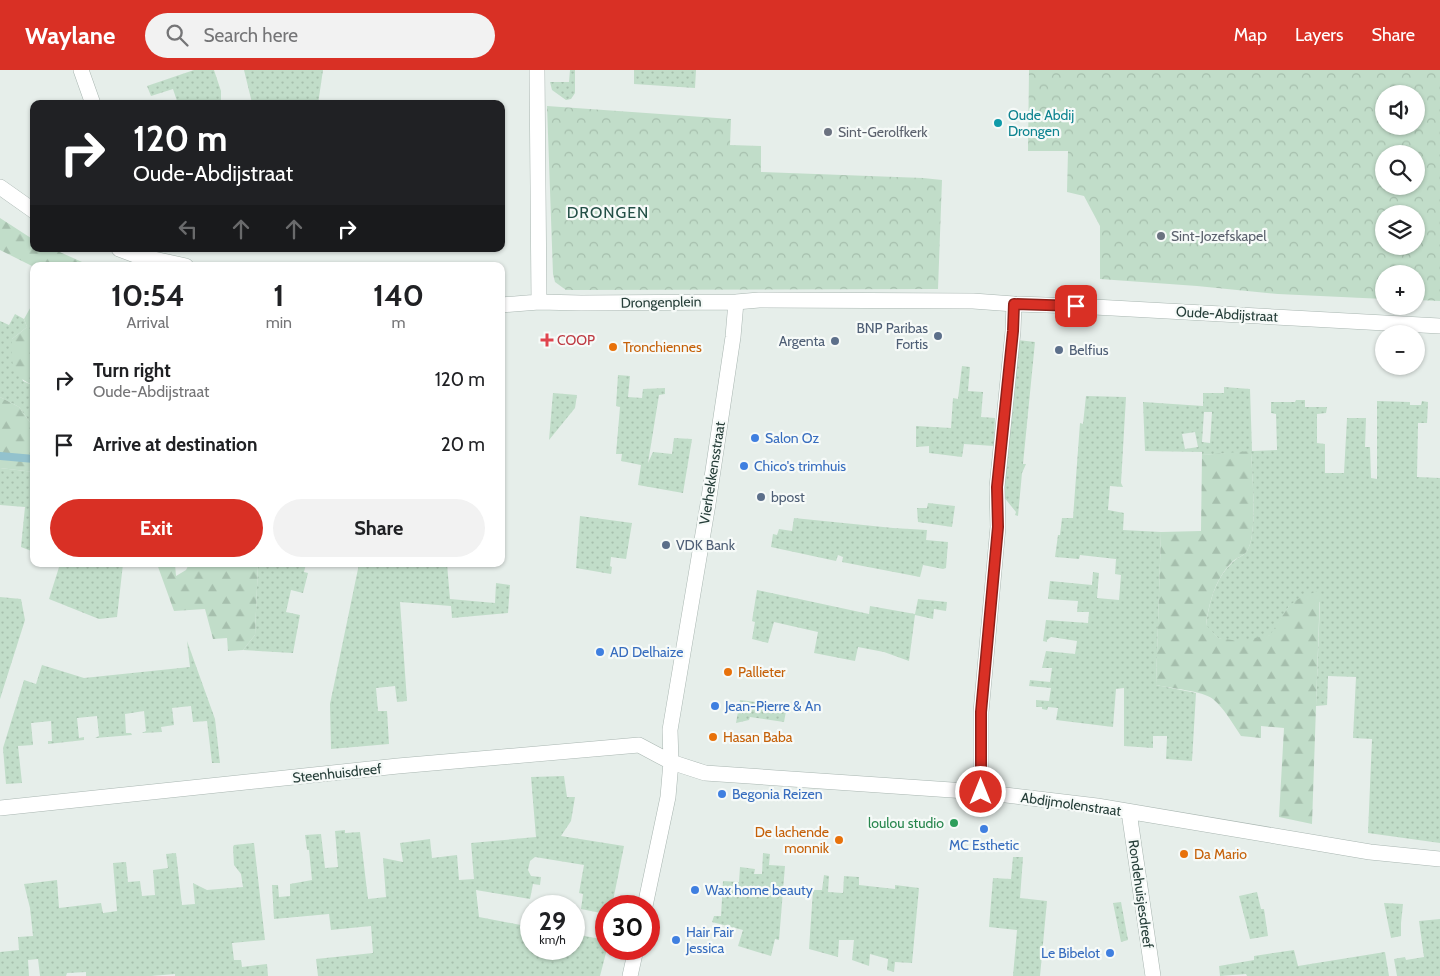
<!DOCTYPE html>
<html lang="en">
<head>
<meta charset="utf-8">
<style>
  body { margin:0; font-family:Cabin,sans-serif; background:#f2f2f2; color:#202124; height:100vh; display:flex; flex-direction:column; font-size:19px; white-space:nowrap }
  * { box-sizing:border-box; margin:0 }
  p { font-size:16px; color:#757577 }
  .icon { flex:none; width:28px; height:28px; fill:none; stroke:currentColor; stroke-width:2; stroke-linecap:round; stroke-linejoin:round }
  .map { position:relative; flex:1; overflow:hidden }
  .panel { position:absolute; left:30px; top:192px; width:475px; height:305px; display:flex; flex-direction:column; background:#fff; border-radius:10px; box-shadow:0 1px 4px #0004 }
  .panel>* { flex:none }
  .banner { position:absolute; left:30px; top:30px; width:475px; height:152px; border-radius:10px; box-shadow:0 1px 4px #0004; background:#202124; color:#fff; overflow:hidden }
  .fabs { position:absolute; left:1375px; top:15px; display:grid; gap:10px }
  .fabs a { display:grid; place-items:center; width:50px; height:50px; border-radius:50%; background:#fff; box-shadow:0 1px 4px #0004; font-size:25px }
  .speed { position:absolute; left:520px; top:825px; display:flex; gap:10px; font-size:25px; font-weight:700; text-align:center }
  .speed>* { display:grid; place-content:center; width:65px; height:65px; border-radius:50%; background:#fff; box-shadow:0 1px 4px #0004; line-height:1 }
  .speed small { font-size:12px; font-weight:400 }
  .speed .limit { border:8px solid #d22; background:#fff; color:#111 }
  .pin { position:absolute; display:grid; place-items:center; width:42px; height:42px; color:#fff; margin:-21px; border-radius:10px; box-shadow:0 2px 8px #0006 }
  .me { position:absolute; width:55px; margin:-28px; rotate:0deg; stroke-linejoin:round; filter:drop-shadow(0 0 4px #0008) }
  .turn { display:flex; align-items:center; gap:18px; height:105px; padding:0 20px; font-size:22px }
  .turn .icon { width:65px; height:65px; stroke-width:2.5 }
  .turn b { display:block; font-size:35px; line-height:42px }
  .lanes { display:flex; align-items:center; height:48px; padding:0 20px; background:#0003; justify-content:center; gap:25px; direction:ltr }
  .lanes .off { opacity:.35 }
  .eta { display:flex; justify-content:space-evenly; align-items:center; height:85px; text-align:center }
  .eta b { font-size:30px; font-weight:800; line-height:35px }
  .action { display:flex; gap:10px; margin-top:auto; padding:10px 20px }
  .action a { flex:1; height:58px; border-radius:30px; background:#d93025; color:#fff; font-size:20px; font-weight:800; line-height:58px; text-align:center }
  .action a+a { background:#f2f2f2; color:#202124 }
  ul { padding:0; list-style:none }
  li { display:flex; align-items:center; gap:15px; height:65px; padding:0 20px }
  li div { flex:1 }
  li b { display:block; font-size:19px }
  li em { font-style:normal }
  header { display:flex; align-items:center; gap:30px; box-sizing:border-box; height:70px; padding:0 25px; background:#d93025; color:#fff }
  header strong { font-size:24px }
  nav { display:flex; gap:28px; margin-inline-start:auto; font-size:18px }
  .search { width:350px; height:45px; background:#f2f2f2; display:flex; align-items:center; gap:12px; box-sizing:border-box; padding:0 18px; border-radius:28px; color:#757577; font-size:19px }
  .map>svg:first-child { display:block }
  .grass { fill:url(#grass-dots); fill-rule:evenodd }
  .forest { fill:url(#forest-firs) }
  .park { fill:url(#park-crowns); fill-rule:evenodd }
  .lines { fill:none; stroke-linecap:round; stroke-linejoin:round }
  .stream { stroke:#93c2cd; stroke-width:8 }
  .minor-casing { stroke:#a9b6b1; stroke-width:16 }
  .minor { stroke:#fff; stroke-width:15 }
  .route-casing { stroke:#8d1f18; stroke-width:12 }
  .route { stroke:#d93025; stroke-width:9 }
  .culture-dot { fill:#0f9aa8; stroke:#f6faf8; stroke-width:2 }
  .worship-dot { fill:#6b7280; stroke:#f6faf8; stroke-width:2 }
  .service-dot { fill:#5c6f8a; stroke:#f6faf8; stroke-width:2 }
  .health-dot { fill:#e0444e; stroke:#f6faf8; stroke-width:2 }
  .food-dot { fill:#e8710a; stroke:#f6faf8; stroke-width:2 }
  .shop-dot { fill:#3f7fe0; stroke:#f6faf8; stroke-width:2 }
  .leisure-dot { fill:#2e9e5b; stroke:#f6faf8; stroke-width:2 }
  .labels { text-anchor:middle; stroke-width:4.5; stroke-linejoin:round; paint-order:stroke }
  .culture-label { font-size:14px; fill:#0d838f; stroke:#f6faf8; text-anchor:start }
  .worship-label { font-size:14px; fill:#5b616d; stroke:#f6faf8; text-anchor:start }
  .street-label { font-size:14px; fill:#263e39; stroke:#f6faf8 }
  .service-label { font-size:14px; fill:#4e5e75; stroke:#f6faf8; text-anchor:start }
  .health-label { font-size:14px; fill:#be3a42; stroke:#f6faf8; text-anchor:start }
  .food-label { font-size:14px; fill:#c56008; stroke:#f6faf8; text-anchor:start }
  .shop-label { font-size:14px; fill:#366cbe; stroke:#f6faf8; text-anchor:start }
  .leisure-label { font-size:14px; fill:#27864d; stroke:#f6faf8; text-anchor:end }
  .quarter-label { font-size:16px; letter-spacing:1px; fill:#234f46; stroke:#f6faf8 }
</style>
</head>
<body>
<header>
<strong>Waylane</strong>
<div class="search"><svg class="icon" aria-label="search" viewBox="0 0 24 24"><circle cx="10" cy="10" r="6"/><path d="M15 15l6 6"/></svg>Search here</div>
<nav><a>Map</a><a>Layers</a><a>Share</a></nav>
</header>
<div class="map">
<svg width="1440" height="906" viewBox="0 0 1440 906">
  <defs>
    <pattern id="grass-dots" width="8" height="8" patternUnits="userSpaceOnUse" patternTransform="scale(1.25)"><rect width="8" height="8" fill="#c1ddc9"/><path d="M2 2h.1M6 6h.1" fill="none" stroke="#a6bfad" stroke-width="1.8" stroke-linecap="round"/></pattern>
    <pattern id="forest-firs" width="22" height="20" patternUnits="userSpaceOnUse" patternTransform="scale(1.25)"><rect width="22" height="20" fill="#c1ddc9"/><path d="M5 1l3.5 6h-7zM16 11l3.5 6h-7z" fill="#a6bfad"/></pattern>
    <pattern id="park-crowns" width="20" height="18" patternUnits="userSpaceOnUse" patternTransform="scale(1.25)"><rect width="20" height="18" fill="#c1ddc9"/><path d="M2 6a3 3 0 1 1 6 0M12 15a3 3 0 1 1 6 0" fill="none" stroke="#a6bfad"/></pattern>
  </defs>
  <rect width="100%" height="100%" fill="#e6eeea"/>
  <!-- grass -->
  <path class="grass" d="M 194,0 L 214,0 L 221,21 L 221,34 L 171,34 L 177,31 L 173,19 L 151,26 L 147,16 Z
    M 244,0 L 323,0 L 318,34 L 251,34 L 252,33 Z
    M 570,0 L 575,0 L 575,23 L 571,29 L 566,30 L 552,20 L 550,12 L 569,12 Z
    M 634,0 L 696,0 L 695,18 L 634,14 Z
    M 15,244 L 24,249 L 27,257 L 12,269 L 23,311 L 34,316 L 34,358 L 19,337 L 0,327 L 0,251 L 9,255 Z
    M 1018,270 L 1035,272 L 1023,394 L 1026,394 L 1022,403 L 1018,446 L 1015,445 L 1016,442 L 1003,426 Z
    M 962,296 L 970,297 L 968,321 L 983,322 L 981,347 L 995,348 L 994,376 L 964,374 L 962,387 L 929,383 L 929,376 L 916,377 L 916,356 L 951,358 L 953,328 L 958,329 Z
    M 618,305 L 630,306 L 628,327 L 642,328 L 643,319 L 665,318 L 665,324 L 659,325 L 648,393 L 653,382 L 672,384 L 674,368 L 692,369 L 683,423 L 638,415 L 641,395 L 621,391 L 622,384 L 616,384 L 620,337 L 616,336 Z
    M 1224,317 L 1250,319 L 1252,381 L 1277,380 L 1276,344 L 1271,343 L 1271,332 L 1295,332 L 1296,330 L 1305,330 L 1305,337 L 1327,337 L 1326,343 L 1317,344 L 1317,373 L 1325,374 L 1325,403 L 1344,403 L 1347,348 L 1366,348 L 1365,377 L 1370,377 L 1371,408 L 1377,409 L 1377,331 L 1410,332 L 1410,335 L 1421,335 L 1422,331 L 1428,332 L 1427,353 L 1418,353 L 1417,407 L 1440,408 L 1440,773 L 1368,763 L 1372,669 L 1353,668 L 1356,607 L 1328,606 L 1327,635 L 1316,636 L 1320,532 L 1289,536 L 1271,565 L 1241,574 L 1218,568 L 1206,556 C 1209,533 1215,509 1232,493 C 1236,488 1244,486 1247,481 C 1258,465 1252,403 1251,382 L 1202,385 L 1202,382 L 1145,381 L 1143,332 L 1203,336 L 1203,323 L 1224,323 ZM 1204,342 L 1212,342 L 1210,373 L 1202,372 ZM 1195,362 L 1198,377 L 1185,379 L 1182,364 Z
    M 553,323 L 577,325 L 575,338 L 549,370 Z
    M 1086,326 L 1126,327 L 1121,413 L 1123,417 L 1110,416 L 1108,440 L 1124,443 L 1123,460 L 1161,462 L 1156,615 L 1196,623 L 1192,691 L 1166,689 L 1167,666 L 1153,666 L 1153,678 L 1124,676 L 1124,618 L 1116,619 L 1113,657 L 1056,650 L 1058,638 L 1048,637 L 1047,640 L 1042,639 L 1042,637 L 1036,637 L 1036,630 L 1049,631 L 1051,618 L 1029,616 L 1030,610 L 1050,612 L 1052,598 L 1042,598 L 1046,581 L 1075,584 L 1077,571 L 1051,567 L 1047,570 L 1047,572 L 1043,571 L 1046,550 L 1088,553 L 1089,542 L 1077,542 L 1078,531 L 1048,529 L 1050,511 L 1092,515 L 1093,502 L 1099,503 L 1097,528 L 1119,530 L 1121,505 L 1115,504 L 1116,489 L 1080,485 L 1079,489 L 1055,487 L 1058,465 L 1060,465 L 1062,448 L 1073,448 L 1080,353 L 1083,354 Z
    M 0,398 L 34,402 L 34,482 L 21,477 L 25,437 L 0,435 Z
    M 928,433 L 955,436 L 952,457 L 918,452 L 917,438 L 927,438 Z
    M 580,446 L 632,453 L 626,489 L 611,487 L 610,496 L 612,497 L 611,504 L 576,498 Z
    M 794,448 L 893,458 L 927,460 L 926,470 L 948,472 L 946,498 L 943,499 L 923,495 L 920,507 L 842,492 L 843,487 L 838,485 L 836,491 L 771,477 L 773,464 L 777,465 L 779,459 L 792,461 Z
    M 60,494 L 123,494 L 117,547 L 99,549 L 49,529 Z
    M 258,494 L 306,494 L 304,502 L 308,503 L 303,523 L 291,520 L 286,542 L 300,545 L 293,583 L 243,580 L 255,565 Z
    M 359,494 L 447,494 L 450,529 L 495,533 L 496,513 L 510,515 L 508,543 L 452,548 L 451,536 L 400,532 L 407,631 L 397,632 L 395,616 L 376,618 L 378,641 L 387,641 L 389,674 L 331,679 L 330,634 Z
    M 757,520 L 869,544 L 870,536 L 915,544 L 918,529 L 947,532 L 946,541 L 934,539 L 933,549 L 915,545 L 909,591 L 884,582 L 858,577 L 855,591 L 814,583 L 818,562 L 774,552 L 768,573 L 752,569 L 755,552 L 752,551 Z
    M 0,527 L 21,529 L 25,550 L 0,629 Z
    M 187,571 L 215,649 L 220,693 L 212,693 L 207,651 L 193,652 L 191,636 L 172,638 L 174,655 L 161,657 L 162,662 L 142,663 L 146,661 L 144,641 L 125,644 L 126,663 L 131,663 L 132,665 L 95,668 L 99,666 L 97,646 L 77,648 L 79,668 L 84,667 L 84,670 L 48,674 L 48,671 L 52,671 L 51,651 L 31,653 L 33,675 L 18,676 L 22,713 L 6,714 L 3,678 L 24,610 L 36,614 L 42,595 L 84,608 L 190,597 Z
    M 740,630 L 787,636 L 784,652 L 750,647 L 749,650 L 736,653 Z
    M 564,706 L 567,727 L 575,727 L 571,751 L 561,766 L 624,776 L 612,836 L 606,836 L 606,844 L 581,839 L 583,824 L 579,823 L 584,795 L 535,787 L 530,791 L 528,800 L 531,806 L 541,807 L 540,815 L 533,814 L 530,829 L 476,820 L 479,847 L 531,857 L 531,879 L 574,879 L 574,864 L 606,870 L 607,879 L 600,906 L 318,906 L 316,889 L 373,883 L 371,856 L 331,860 L 329,844 L 274,849 L 272,815 L 278,815 L 279,827 L 290,826 L 290,814 L 312,810 L 309,780 L 307,780 L 305,765 L 321,764 L 325,798 L 338,797 L 335,761 L 345,760 L 345,763 L 360,762 L 368,829 L 386,827 L 383,788 L 403,792 L 400,773 L 430,769 L 432,788 L 457,785 L 459,810 L 474,809 L 471,773 L 536,767 L 531,707 Z
    M 254,773 L 265,870 L 232,873 L 234,890 L 241,890 L 242,897 L 267,894 L 268,906 L 175,906 L 175,904 L 151,906 L 86,906 L 86,902 L 67,903 L 66,906 L 40,906 L 38,889 L 28,890 L 29,906 L 0,906 L 0,882 L 19,880 L 18,867 L 33,866 L 30,838 L 24,814 L 57,810 L 59,838 L 101,833 L 103,843 L 117,841 L 113,793 L 126,792 L 128,812 L 140,811 L 142,826 L 155,825 L 153,800 L 168,798 L 166,784 L 176,783 L 182,835 L 195,834 L 193,813 L 207,820 L 243,817 L 241,804 L 234,795 L 233,777 L 234,775 Z
    M 763,783 L 770,784 L 769,795 L 785,796 L 779,870 L 775,869 L 771,886 L 738,876 L 743,860 L 712,852 L 714,846 L 721,846 L 723,811 L 739,812 L 740,797 L 755,799 L 754,804 L 762,804 Z
    M 1013,787 L 1023,787 L 1020,828 L 1047,831 L 1040,906 L 1013,906 L 1017,860 L 989,857 L 993,808 L 1011,809 Z
    M 824,805 L 829,806 L 828,822 L 843,823 L 844,806 L 859,807 L 859,815 L 895,819 L 895,815 L 919,818 L 912,893 L 895,892 L 894,902 L 887,900 L 888,889 L 870,884 L 869,896 L 852,890 L 854,870 L 839,870 L 838,887 L 809,879 L 813,820 L 822,820 Z
    M 1257,822 L 1261,839 L 1264,839 L 1268,866 L 1250,869 L 1239,826 Z
    M 1121,832 L 1128,870 L 1121,872 L 1113,833 Z
    M 1384,833 L 1403,834 L 1401,853 L 1401,866 L 1391,868 Z
    M 1440,849 L 1440,906 L 1397,906 L 1394,889 L 1405,887 L 1406,890 L 1424,887 L 1419,851 Z
    M 1294,880 L 1298,896 L 1385,882 L 1389,906 L 1247,906 L 1246,904 L 1220,906 L 1219,896 L 1254,890 L 1254,886 Z"/>
  <!-- forest -->
  <path class="forest" d="M 0,148 L 34,170 L 34,179 L 53,179 L 91,196 L 34,197 L 0,180 Z
    M 34,231 L 34,316 C 9,304 12,293 12,269 L 27,257 L 24,249 Z
    M 0,327 L 19,337 L 34,358 L 34,402 L 0,398 Z
    M 1251,381 C 1252,403 1258,465 1247,481 C 1244,486 1236,488 1232,492 C 1215,509 1209,533 1206,555 L 1218,568 L 1239,571 L 1270,565 L 1289,536 L 1298,529 L 1320,520 L 1312,754 L 1279,747 L 1284,658 L 1261,656 L 1261,668 L 1241,666 C 1233,654 1224,638 1213,629 C 1203,621 1169,618 1156,615 L 1161,462 L 1201,461 L 1202,385 Z
    M 157,494 L 175,494 L 176,506 L 186,500 L 189,494 L 258,494 L 255,565 L 243,580 L 228,581 L 227,568 L 213,569 L 205,539 L 174,541 Z"/>
  <!-- park -->
  <path class="park" d="M 1029,0 L 1440,0 L 1440,231 L 1416,230 L 1416,204 L 1384,204 L 1384,229 L 1278,224 L 1197,216 L 1100,209 L 1100,156 L 1084,126 L 1067,122 L 1068,81 L 1028,81 ZM 1384,24 L 1416,24 L 1416,56 L 1384,56 ZM 1384,84 L 1416,84 L 1416,116 L 1384,116 ZM 1384,144 L 1416,144 L 1416,176 L 1384,176 Z
    M 547,36 L 731,49 L 730,75 L 761,76 L 761,102 L 923,108 L 942,110 L 938,219 L 566,220 L 555,212 L 553,204 Z"/>
  <g class="lines">
    <!-- stream -->
    <path class="stream" d="M 0,386 L 34,389"/>
    <defs>
      <path id="minor" d="M 81,0 L 93,34
        M 537,0 L 539,232
        M 0,117 L 34,141
        M 119,179 L 135,185 L 186,196
        M 501,235 L 539,232 L 581,233 L 736,232 L 759,230 L 973,231 L 1014,234 L 1076,236 L 1440,256
        M 981,722 L 981,642 L 998,457 L 997,417 L 1013,261 L 1014,234
        M 0,738 L 398,696 L 639,675 L 671,692 L 705,703 L 981,722 L 1097,736 L 1370,782 L 1440,789
        M 1129,742 L 1153,906
        M 645,836 L 668,727 L 671,692 L 670,660 L 708,434 L 733,267 L 736,232
        M 630,906 L 636,879"/>
    </defs>
    <!-- minor casing -->
    <use href="#minor" class="minor-casing"/>
    <!-- minor -->
    <use href="#minor" class="minor"/>
  </g>
  <g class="lines">
    <defs>
      <path id="route" d="M 981,722 L 981,642 L 998,457 L 997,417 L 1013,261 L 1014,234 L 1076,236"/>
    </defs>
    <!-- route casing -->
    <use href="#route" class="route-casing"/>
    <!-- route -->
    <use href="#route" class="route"/>
  </g>
  <!-- markers -->
  <circle class="culture-dot" cx="998" cy="53" r="5"/>
  <g class="worship-dot">
    <circle cx="828" cy="62" r="5"/>
    <circle cx="1161" cy="166" r="5"/>
  </g>
  <g class="service-dot">
    <circle cx="938" cy="266" r="5"/>
    <circle cx="835" cy="271" r="5"/>
    <circle cx="1059" cy="280" r="5"/>
    <circle cx="761" cy="427" r="5"/>
    <circle cx="666" cy="475" r="5"/>
  </g>
  <path class="health-dot" d="M544.5 262.5h5v5h5v5h-5v5h-5v-5h-5v-5h5z"/>
  <g class="food-dot">
    <circle cx="613" cy="277" r="5"/>
    <circle cx="728" cy="602" r="5"/>
    <circle cx="713" cy="667" r="5"/>
    <circle cx="839" cy="770" r="5"/>
    <circle cx="1184" cy="784" r="5"/>
  </g>
  <g class="shop-dot">
    <circle cx="755" cy="368" r="5"/>
    <circle cx="744" cy="396" r="5"/>
    <circle cx="600" cy="582" r="5"/>
    <circle cx="715" cy="636" r="5"/>
    <circle cx="722" cy="724" r="5"/>
    <circle cx="984" cy="759" r="5"/>
    <circle cx="695" cy="820" r="5"/>
    <circle cx="676" cy="870" r="5"/>
    <circle cx="1110" cy="883" r="5"/>
  </g>
  <circle class="leisure-dot" cx="954" cy="753" r="5"/>
  <g class="labels">
    <!-- culture labels -->
    <g class="culture-label">
      <text x="1008" y="50">Oude Abdij<tspan x="1008" dy="16">Drongen</tspan></text>
    </g>
    <!-- worship labels -->
    <g class="worship-label">
      <text x="838" y="67">Sint-Gerolfkerk</text>
      <text x="1171" y="171">Sint-Jozefskapel</text>
    </g>
    <!-- street labels -->
    <g class="street-label">
      <text transform="translate(661 232) rotate(-1)" y="5">Drongenplein</text>
      <text transform="translate(1227 244) rotate(3)" y="5">Oude-Abdijstraat</text>
      <text transform="translate(712 403) rotate(-81)" y="5">Vierhekkensstraat</text>
      <text transform="translate(337 703) rotate(-6)" y="5">Steenhuisdreef</text>
      <text transform="translate(1071 734) rotate(8)" y="5">Abdijmolenstraat</text>
      <text transform="translate(1141 824) rotate(82)" y="5">Rondehuisjesdreef</text>
    </g>
    <!-- service labels -->
    <g class="service-label">
      <text x="928" y="263" text-anchor="end">BNP Paribas<tspan x="928" dy="16">Fortis</tspan></text>
      <text x="825" y="276" text-anchor="end">Argenta</text>
      <text x="1069" y="285">Belfius</text>
      <text x="771" y="432">bpost</text>
      <text x="676" y="480">VDK Bank</text>
    </g>
    <!-- health labels -->
    <g class="health-label">
      <text x="557" y="275">COOP</text>
    </g>
    <!-- food labels -->
    <g class="food-label">
      <text x="623" y="282">Tronchiennes</text>
      <text x="738" y="607">Pallieter</text>
      <text x="723" y="672">Hasan Baba</text>
      <text x="829" y="767" text-anchor="end">De lachende<tspan x="829" dy="16">monnik</tspan></text>
      <text x="1194" y="789">Da Mario</text>
    </g>
    <!-- shop labels -->
    <g class="shop-label">
      <text x="765" y="373">Salon Oz</text>
      <text x="754" y="401">Chico's trimhuis</text>
      <text x="610" y="587">AD Delhaize</text>
      <text x="725" y="641">Jean-Pierre &amp; An</text>
      <text x="732" y="729">Begonia Reizen</text>
      <text x="984" y="780" text-anchor="middle">MC Esthetic</text>
      <text x="705" y="825">Wax home beauty</text>
      <text x="686" y="867">Hair Fair<tspan x="686" dy="16">Jessica</tspan></text>
      <text x="1100" y="888" text-anchor="end">Le Bibelot</text>
    </g>
    <!-- leisure labels -->
    <g class="leisure-label">
      <text x="944" y="758">loulou studio</text>
    </g>
    <!-- quarter labels -->
    <g class="quarter-label">
      <text x="608" y="148">DRONGEN</text>
    </g>
  </g>
</svg>
<div class="fabs">
<a><svg class="icon" aria-label="sound" viewBox="0 0 24 24"><path d="M4 9h4l5-4v14l-5-4H4zM17 9q2 3 0 6"/></svg></a>
<a><svg class="icon" aria-label="search" viewBox="0 0 24 24"><circle cx="10" cy="10" r="6"/><path d="M15 15l6 6"/></svg></a>
<a><svg class="icon" aria-label="layers" viewBox="0 0 24 24"><path d="M12 4l9 5-9 5-9-5zM3 14l9 5 9-5"/></svg></a>
<a>+</a>
<a>−</a>
</div>
<div class="speed"><div>29<small>km/h</small></div><div class="limit">30</div></div>
<div class="pin" style="left:1076px;top:236px;background:#d93025"><svg class="icon" aria-label="arrive" viewBox="0 0 24 24"><path d="M6 21V4h12l-3 4 3 4H6"/></svg></div>
<svg class="me" style="left:981px;top:722px" viewBox="-20 -20 40 40"><circle r="17" fill="#d93025" stroke="#fff" stroke-width="3"/><path d="M0-11L8 9 0 5-8 9z" fill="#fff"/></svg>
<div class="banner">
<div class="turn"><svg class="icon" aria-label="right" viewBox="0 0 24 24"><path d="M7 20v-9h11M14 6l5 5-5 5"/></svg><div><b>120 m</b>Oude-Abdijstraat</div></div>
<div class="lanes"><svg class="icon off" aria-label="left" viewBox="0 0 24 24"><path d="M17 20v-9H6M10 6l-5 5 5 5"/></svg><svg class="icon off" aria-label="ahead" viewBox="0 0 24 24"><path d="M12 20V5M6 11l6-6 6 6"/></svg><svg class="icon off" aria-label="ahead" viewBox="0 0 24 24"><path d="M12 20V5M6 11l6-6 6 6"/></svg><svg class="icon" aria-label="right" viewBox="0 0 24 24"><path d="M7 20v-9h11M14 6l5 5-5 5"/></svg></div>
</div>
<section class="panel">
<div class="eta">
<div><b>10:54</b><p>Arrival</p></div>
<div><b>1</b><p>min</p></div>
<div><b>140</b><p>m</p></div>
</div>
<ul>
<li><svg class="icon" aria-label="right" viewBox="0 0 24 24"><path d="M7 20v-9h11M14 6l5 5-5 5"/></svg><div><b>Turn right</b><p>Oude-Abdijstraat</p></div><em>120 m</em></li>
<li><svg class="icon" aria-label="arrive" viewBox="0 0 24 24"><path d="M6 21V4h12l-3 4 3 4H6"/></svg><div><b>Arrive at destination</b></div><em>20 m</em></li>
</ul>
<div class="action"><a>Exit</a><a>Share</a></div>
</section>
</div>
</body>
</html>
